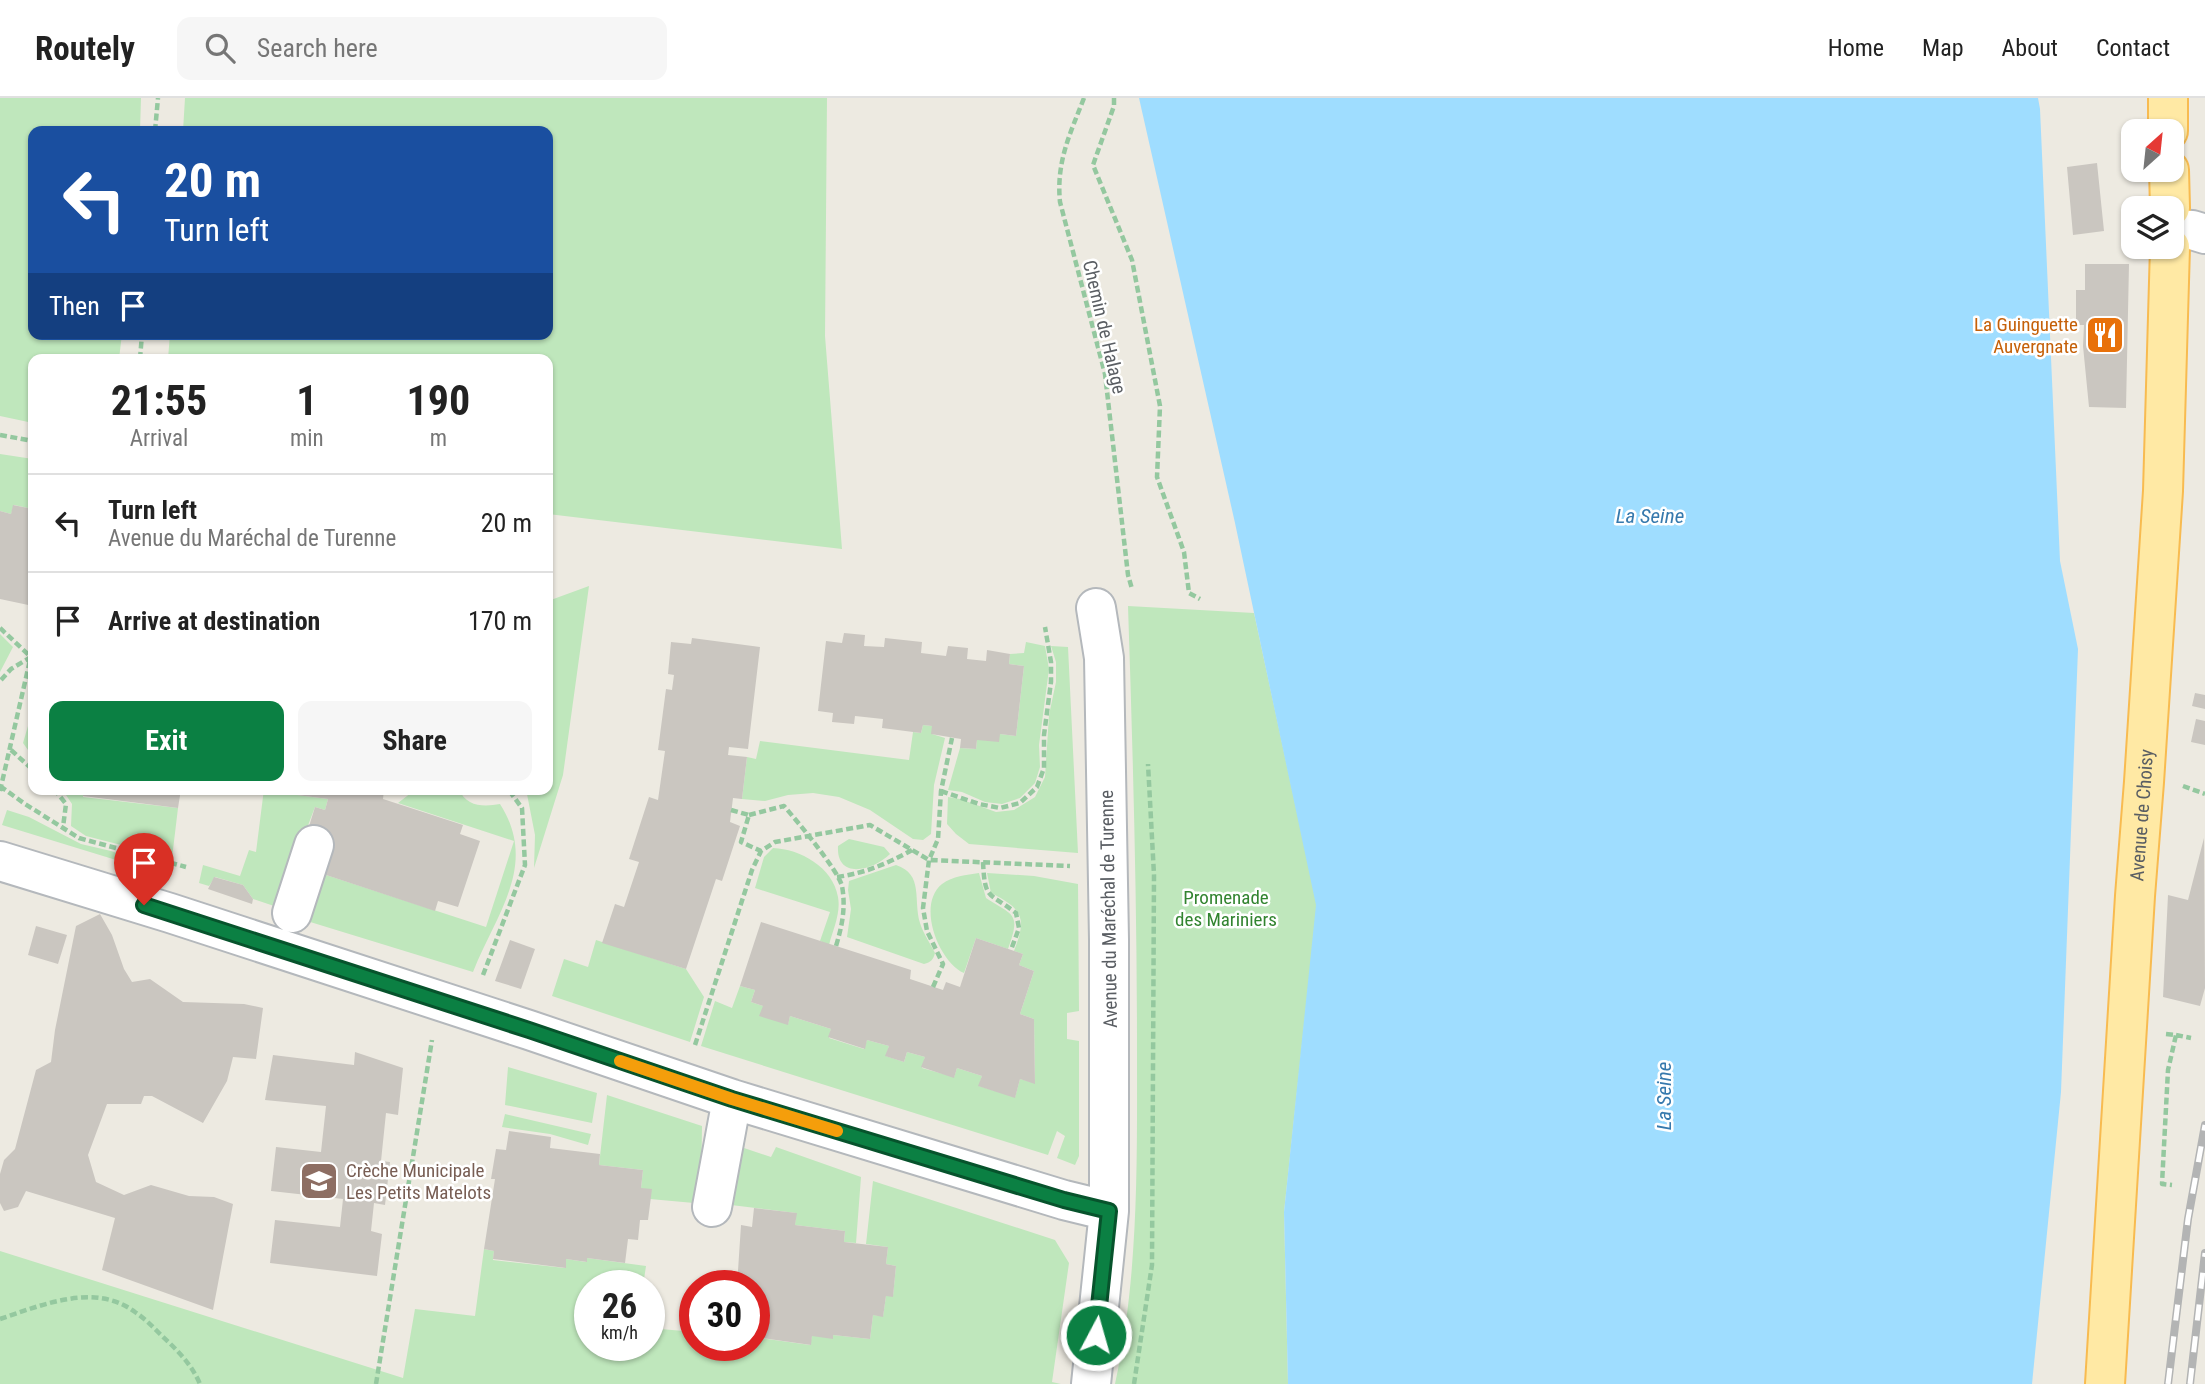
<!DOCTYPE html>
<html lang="en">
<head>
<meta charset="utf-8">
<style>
  body { margin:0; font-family:"Roboto Condensed",sans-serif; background:#f6f6f6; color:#222; height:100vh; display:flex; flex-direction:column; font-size:26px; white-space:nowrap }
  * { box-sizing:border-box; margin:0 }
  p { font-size:23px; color:#767676 }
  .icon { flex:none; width:38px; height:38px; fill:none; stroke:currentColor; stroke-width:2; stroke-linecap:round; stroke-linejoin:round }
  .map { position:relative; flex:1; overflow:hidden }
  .sheet { position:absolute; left:28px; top:256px; width:525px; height:441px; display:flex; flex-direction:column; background:#fff; border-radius:14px; box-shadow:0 2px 5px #0004 }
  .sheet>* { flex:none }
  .hud { position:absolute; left:28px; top:28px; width:525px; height:214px; border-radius:14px; box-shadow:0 2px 5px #0004; background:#1a4fa0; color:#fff; overflow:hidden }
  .needle { width:46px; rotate:27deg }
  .controls { position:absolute; left:2121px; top:21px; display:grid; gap:14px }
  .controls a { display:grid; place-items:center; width:63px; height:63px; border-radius:14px; background:#fff; box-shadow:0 2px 5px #0004; font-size:35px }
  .speed { position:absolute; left:574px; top:1172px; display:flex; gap:14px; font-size:35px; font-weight:700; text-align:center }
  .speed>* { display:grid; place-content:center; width:91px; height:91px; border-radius:50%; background:#fff; box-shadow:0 2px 5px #0004; line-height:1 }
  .speed small { font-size:18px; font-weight:400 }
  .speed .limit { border:10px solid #d22; background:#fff; color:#111 }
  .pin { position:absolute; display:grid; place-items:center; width:60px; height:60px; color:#fff; margin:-72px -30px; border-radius:50% 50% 50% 0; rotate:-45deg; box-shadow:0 0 7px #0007 }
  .pin .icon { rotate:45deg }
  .me { position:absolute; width:77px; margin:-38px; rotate:6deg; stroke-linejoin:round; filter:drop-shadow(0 0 5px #0008) }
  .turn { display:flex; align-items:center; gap:24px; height:147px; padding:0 21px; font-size:32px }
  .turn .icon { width:91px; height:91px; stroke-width:2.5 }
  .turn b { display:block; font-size:49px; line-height:60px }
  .then { display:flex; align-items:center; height:66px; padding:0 21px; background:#0003; gap:14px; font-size:26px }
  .eta { display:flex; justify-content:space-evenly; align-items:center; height:119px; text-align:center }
  .eta b { font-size:42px; font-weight:700; line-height:49px }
  .action { display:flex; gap:14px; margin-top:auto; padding:14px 21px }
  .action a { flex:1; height:80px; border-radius:14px; background:#0b8043; color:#fff; font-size:28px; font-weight:700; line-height:80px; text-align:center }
  .action a+a { background:#f6f6f6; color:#222 }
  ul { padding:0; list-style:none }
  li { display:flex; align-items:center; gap:21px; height:98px; padding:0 21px; border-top:2px solid #e0e0e0 }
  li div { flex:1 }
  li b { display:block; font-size:26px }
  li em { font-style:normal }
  header { display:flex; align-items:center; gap:42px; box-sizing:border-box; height:98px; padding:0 35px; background:#fff; border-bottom:2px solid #e0e0e0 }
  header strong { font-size:33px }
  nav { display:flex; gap:38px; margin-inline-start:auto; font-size:24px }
  .search { width:490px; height:63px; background:#f6f6f6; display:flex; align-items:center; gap:18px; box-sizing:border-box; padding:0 24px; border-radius:14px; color:#767676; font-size:26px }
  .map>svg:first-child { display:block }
  .green { fill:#bfe7bc }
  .water { fill:#9fddff }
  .building { fill:#cac6c0 }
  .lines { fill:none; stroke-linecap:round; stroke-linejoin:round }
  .minor-casing { stroke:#b4b8bc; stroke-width:42 }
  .major-casing { stroke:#f8bb50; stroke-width:42 }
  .path { stroke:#94c89f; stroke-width:4.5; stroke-dasharray:7 3.5; stroke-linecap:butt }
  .minor { stroke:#fff; stroke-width:38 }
  .major { stroke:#ffe9a4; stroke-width:38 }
  .rail-casing { stroke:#b3b4b4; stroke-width:8 }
  .rail { stroke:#fff; stroke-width:5; stroke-dasharray:16; stroke-linecap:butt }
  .route-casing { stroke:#07532c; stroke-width:18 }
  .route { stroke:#0b8043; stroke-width:12 }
  .slow { stroke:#f59e0b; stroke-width:12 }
  .labels { text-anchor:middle; stroke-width:5; stroke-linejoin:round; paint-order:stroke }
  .food-label { font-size:19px; fill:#c56008; stroke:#fff; text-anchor:end }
  .street-label { font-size:19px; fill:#5a5e63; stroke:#fff }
  .park-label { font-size:19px; fill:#328430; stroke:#fff }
  .education-label { font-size:19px; fill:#785e54; stroke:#fff; text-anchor:start }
  .water-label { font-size:21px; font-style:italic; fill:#3679ad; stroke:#fff }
</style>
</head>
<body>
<header>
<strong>Routely</strong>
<div class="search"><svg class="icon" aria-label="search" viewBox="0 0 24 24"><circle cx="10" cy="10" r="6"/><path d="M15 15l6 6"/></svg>Search here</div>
<nav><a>Home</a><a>Map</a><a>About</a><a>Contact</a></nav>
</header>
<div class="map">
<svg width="2205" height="1286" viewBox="0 0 2205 1286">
  <rect width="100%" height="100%" fill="#edeae1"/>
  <!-- green -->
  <path class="green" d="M 0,0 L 141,0 L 140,33 L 33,33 L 33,236 L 122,236 L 119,261 L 33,261 L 33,325 L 0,318 Z
    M 185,0 L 827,0 L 825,238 L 842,451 L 548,416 L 548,261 L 168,261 L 170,236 L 548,236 L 548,33 L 183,33 Z
    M 0,356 L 33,361 L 33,411 L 14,407 L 11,416 L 0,413 Z
    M 589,488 L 563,677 L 534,770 L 535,737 L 526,691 L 548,691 L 548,503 Z
    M 1128,508 L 1254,515 L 1317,807 L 1284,1114 L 1288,1286 L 1115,1286 C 1139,1176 1137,1065 1137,953 C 1137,805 1133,657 1128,508 Z
    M 0,536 L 13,549 L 0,574 Z
    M 1026,544 L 1045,548 L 1049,571 L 1039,647 L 1040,669 L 1035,685 L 1020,700 L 1002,706 L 985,704 L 962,694 L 948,692 L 960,650 L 976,651 L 977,642 L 1000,636 L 1016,638 L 1024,568 L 1009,566 L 1010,556 L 1024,555 Z
    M 1051,548 L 1068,549 L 1078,755 L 969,746 L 956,736 L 947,726 L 948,699 L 960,701 L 996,714 L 1014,712 L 1035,699 L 1045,679 L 1049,617 L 1056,584 L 1056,564 Z
    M 33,611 L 33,659 L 23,645 Z
    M 923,627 L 932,628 L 932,636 L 945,640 L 934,687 L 931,736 L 923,742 L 913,741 L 870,712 L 839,699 L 813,695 L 788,697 L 765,703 L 742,701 L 747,659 L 756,661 L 760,643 L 909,662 L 913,634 L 921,635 Z
    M 62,691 L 84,691 L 83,699 L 178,710 L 172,760 L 86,738 L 71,728 L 72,706 Z
    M 264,691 L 298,691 L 297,697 L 328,701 L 325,712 L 315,709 L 277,809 L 253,801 L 243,787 L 215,779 L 209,788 L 199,785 L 203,767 L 240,778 L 249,752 L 256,754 Z
    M 416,691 L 459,691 C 466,709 484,709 500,706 C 539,767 496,816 473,874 L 307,823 L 320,775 L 486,829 L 514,743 L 398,705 Z
    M 7,712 L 29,719 L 81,746 L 111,753 L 163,771 L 165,777 L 2,727 Z
    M 849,741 L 884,749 L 890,756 C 874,772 836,783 838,748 Z
    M 773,750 C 800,751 833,769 838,799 C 841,815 833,832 829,847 L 820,843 L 830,814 L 755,790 L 764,759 Z
    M 896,767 C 924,776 913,802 920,825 C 923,835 930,845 935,855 C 933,862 931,864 924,866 L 847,839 L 851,811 L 848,792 L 849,783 Z
    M 979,775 L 986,800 C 1014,818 1021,815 1008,851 L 976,840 L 964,875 C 939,864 916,807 942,786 C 953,778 966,777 979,775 Z
    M 987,775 L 1034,778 L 1078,786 L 1079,913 L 1067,915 L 1067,941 L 1079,943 L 1079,1058 L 1075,1067 L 1057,1060 L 1065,1038 L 1057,1033 L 1048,1057 L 701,948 L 715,903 L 732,910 L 740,888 L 755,892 L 751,904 L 763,908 L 788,926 L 790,918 L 831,931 L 829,940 L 864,951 L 867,942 L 889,948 L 886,958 L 904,964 L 907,954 L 925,959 L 922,970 L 954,979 L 957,970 L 982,978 L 979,988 L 1015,999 L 1020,981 L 1035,985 L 1034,921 L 1020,916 L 1034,873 L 1019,867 L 1023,856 L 1014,853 C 1027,820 1023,811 991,795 Z
    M 596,842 L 686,871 L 704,899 L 690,944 L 552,898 L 564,861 L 588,869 Z
    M 508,969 L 597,995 L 592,1025 L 505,1007 Z
    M 607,997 L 702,1028 L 701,1095 L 694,1105 L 650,1101 L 641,1090 L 643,1072 L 599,1067 Z
    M 505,1016 L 591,1036 L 588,1047 L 550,1036 L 502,1029 Z
    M 739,1040 L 745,1042 L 744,1050 L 771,1059 L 776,1049 L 861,1079 L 856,1145 L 844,1144 L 845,1133 L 795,1127 L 796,1115 L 731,1107 Z
    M 873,1083 L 1055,1142 L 1069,1165 L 1052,1284 L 1061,1286 L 0,1286 L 0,1153 L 403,1280 L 415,1211 L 475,1218 L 484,1151 L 494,1153 L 493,1162 L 565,1170 L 566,1161 L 586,1164 L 587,1160 L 646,1168 L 643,1188 L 590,1188 L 590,1248 L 649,1248 L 649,1230 L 695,1234 L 695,1248 L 754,1248 L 754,1239 L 810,1247 L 812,1238 L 833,1237 L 870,1241 L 873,1217 L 883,1218 L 886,1198 L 893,1198 L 896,1168 L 886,1166 L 888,1149 L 866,1146 Z"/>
  <!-- water -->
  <path class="water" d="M 1139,0 L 2038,0 L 2040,11 L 2060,463 L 2078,551 L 2061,994 L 2032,1286 L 1288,1286 L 1284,1114 L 1316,807 L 1235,425 Z"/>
  <!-- building -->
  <path class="building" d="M 2097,65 L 2104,133 L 2073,137 L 2067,69 Z
    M 2085,166 L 2129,166 L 2126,310 L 2089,309 L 2083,248 L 2084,227 L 2076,227 L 2076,192 L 2085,192 Z
    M 13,407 L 33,411 L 33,508 L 0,501 L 0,413 L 11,416 Z
    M 844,535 L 865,537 L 864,548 L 884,549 L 885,540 L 922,544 L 921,555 L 946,558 L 948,548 L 968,550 L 967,561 L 986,563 L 987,552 L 1010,556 L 1009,566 L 1024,568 L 1016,638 L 1000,636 L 999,644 L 977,642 L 976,651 L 960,650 L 961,641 L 931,636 L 932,628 L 923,627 L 921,635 L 882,630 L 883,621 L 855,618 L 854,626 L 832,624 L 833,615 L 818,613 L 826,543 L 842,545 Z
    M 692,540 L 760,549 L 748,651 L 729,649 L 728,657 L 747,659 L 742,701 L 733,700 L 730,724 L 740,728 L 722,783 L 716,781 L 686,871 L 602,845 L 615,806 L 624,809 L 639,764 L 629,761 L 649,699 L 658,702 L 665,653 L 658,652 L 666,591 L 672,592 L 674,577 L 668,576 L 671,544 L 691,546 Z
    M 2195,595 L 2205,597 L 2205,611 L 2192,608 Z
    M 2196,621 L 2205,623 L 2205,647 L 2191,644 Z
    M 84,691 L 181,691 L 178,710 L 83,698 Z
    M 298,691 L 384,691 L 383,701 L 463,727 L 460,736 L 480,743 L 458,809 L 438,803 L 435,813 L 320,775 L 306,738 L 315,709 L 325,712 L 328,701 L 297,697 Z
    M 2204,740 L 2205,890 L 2200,908 L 2163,899 L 2168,797 L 2188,802 Z
    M 214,779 L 243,787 L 253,801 L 252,806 L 208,791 Z
    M 100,816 L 112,837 L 124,871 L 132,884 L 150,881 L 183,904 L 244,906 L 263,910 L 256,961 L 233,959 L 227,983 L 203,1025 L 152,998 L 144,998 L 141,1006 L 107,1006 L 88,1057 L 96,1084 L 124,1097 L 151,1087 L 189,1098 L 214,1099 L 233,1106 L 213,1212 L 102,1172 L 115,1120 L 26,1093 L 18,1109 L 4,1113 L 0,1105 L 0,1076 L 4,1062 L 15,1051 L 36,972 L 51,964 L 55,932 L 76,828 Z
    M 761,824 L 911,872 L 910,881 L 943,892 L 946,884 L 960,889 L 976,840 L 1023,856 L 1019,867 L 1034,873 L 1020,916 L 1034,921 L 1035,986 L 1020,981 L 1015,1000 L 978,988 L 982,978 L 957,970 L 954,980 L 921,969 L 925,959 L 907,954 L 904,964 L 885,958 L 889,948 L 867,942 L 865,951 L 828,939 L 831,931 L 790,918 L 788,927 L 759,918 L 763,908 L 751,904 L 755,892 L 740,888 Z
    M 36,828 L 67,837 L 58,866 L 28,857 Z
    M 510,842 L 535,851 L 521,891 L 495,883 Z
    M 355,954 L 403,970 L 398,1017 L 386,1015 L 381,1063 L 390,1064 L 385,1107 L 374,1105 L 371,1133 L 382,1136 L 377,1178 L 270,1165 L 275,1122 L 340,1129 L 343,1101 L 271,1093 L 276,1049 L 321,1054 L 326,1008 L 265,1002 L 273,957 L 354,967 Z
    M 509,1033 L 551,1039 L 550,1050 L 600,1056 L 599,1067 L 643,1072 L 641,1090 L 652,1091 L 648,1122 L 640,1122 L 638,1142 L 628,1141 L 625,1165 L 587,1160 L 587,1164 L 566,1161 L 566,1170 L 493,1161 L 494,1153 L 484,1151 L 495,1081 L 491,1081 L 496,1051 L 506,1052 Z
    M 754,1110 L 797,1115 L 795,1127 L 845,1133 L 844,1144 L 888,1149 L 886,1166 L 896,1168 L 893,1199 L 886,1198 L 883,1219 L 873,1217 L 870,1241 L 833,1237 L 833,1241 L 812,1238 L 811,1247 L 754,1239 L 754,1188 L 737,1188 L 741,1127 L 752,1129 Z"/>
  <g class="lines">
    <defs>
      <path id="minor" d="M 2172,131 L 2192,132 L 2205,136
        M 0,763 L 170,815 L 529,932 L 732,1001 L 1064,1102 L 1109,1113
        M 292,815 L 314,747
        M 712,1109 L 732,1001
        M 1091,1286 L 1109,1113 L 1109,842 L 1104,560 L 1096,510"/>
      <g id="major">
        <path d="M 2168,0 L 2168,33"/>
        <path d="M 2169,72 L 2170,110"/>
        <path id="s1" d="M 2105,1286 L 2135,798 L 2144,684 L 2163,393 L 2170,149"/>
      </g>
    </defs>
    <!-- minor casing -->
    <use href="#minor" class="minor-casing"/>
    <!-- major casing -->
    <use href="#major" class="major-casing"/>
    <!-- path -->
    <path class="path" d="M 1084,0 C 1070,36 1056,64 1060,104 L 1105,276 L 1128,477 L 1132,491
      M 1114,0 L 1114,8 L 1093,67 L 1132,162 L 1160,308 L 1157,379 L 1184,454 L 1189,495 L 1200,501
      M 155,33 L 158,0
      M 140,261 L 142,236
      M 0,337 L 33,343
      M 0,530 L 31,559 L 11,571 L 0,583
      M 11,652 L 33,672
      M 0,688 L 25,706 L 79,740 L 186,769
      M 2183,688 L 2205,696
      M 54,691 L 66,706 L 63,729
      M 0,693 L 33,549
      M 941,693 L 979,706 L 1000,710 L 1020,705 L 1037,689 L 1044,670 L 1044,637 L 1051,584 L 1051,564 L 1045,529
      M 731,712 L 749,717 L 741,744 L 761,753
      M 749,717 L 784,708 C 797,723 838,772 842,788 C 846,810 842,828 836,848
      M 983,764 C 985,803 988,793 1016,815 L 1019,830 L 1011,852
      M 837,779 C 865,775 887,766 912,752
      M 483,877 L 525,767 L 522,710 L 508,691
      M 933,889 L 943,866 L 927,833 L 923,810 L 929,762 L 938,741 L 941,693 L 952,640
      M 2166,936 L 2176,937 L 2168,972 L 2162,1086 L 2172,1087
      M 2176,937 L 2191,940
      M 695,947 L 752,772 L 761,753 L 775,744 L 870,727 L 929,762 L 1070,768
      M 0,1221 C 42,1207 95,1184 135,1214 C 144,1220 152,1228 160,1236 C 176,1251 191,1265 200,1286
      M 376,1286 L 432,942
      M 1134,1286 L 1152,1167 L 1154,777 L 1148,666"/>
    <!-- minor -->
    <use href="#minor" class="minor"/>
    <!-- major -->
    <use href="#major" class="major"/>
    <defs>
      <path id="rail" d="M 2168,1286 L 2188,1121 L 2205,1027
        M 2190,1286 L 2205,1155"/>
    </defs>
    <!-- rail casing -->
    <use href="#rail" class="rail-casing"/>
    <!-- rail -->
    <use href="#rail" class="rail"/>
  </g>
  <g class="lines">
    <defs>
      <path id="route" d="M 144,807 L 529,932 L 732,1001 L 1064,1102 L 1109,1113 L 1096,1237"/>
    </defs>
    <!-- route casing -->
    <use href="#route" class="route-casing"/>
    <!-- route -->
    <use href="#route" class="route"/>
    <!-- slow -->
    <path class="slow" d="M 620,963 L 732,1001 L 837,1033"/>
  </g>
  <!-- icons -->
  <defs>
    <symbol id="restaurant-square" viewBox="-11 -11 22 22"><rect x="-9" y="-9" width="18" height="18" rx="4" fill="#e8710a" stroke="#fff"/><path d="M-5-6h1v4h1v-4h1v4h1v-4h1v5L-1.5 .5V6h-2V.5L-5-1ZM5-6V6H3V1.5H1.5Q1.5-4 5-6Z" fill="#fff"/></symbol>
    <symbol id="school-square" viewBox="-11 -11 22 22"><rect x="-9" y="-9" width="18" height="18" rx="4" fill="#8d6e63" stroke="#fff"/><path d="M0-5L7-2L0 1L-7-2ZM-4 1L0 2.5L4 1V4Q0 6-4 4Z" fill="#fff"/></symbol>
  </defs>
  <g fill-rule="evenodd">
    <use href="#restaurant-square" x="2083" y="215" width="44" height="44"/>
    <use href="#school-square" x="297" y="1061" width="44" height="44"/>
  </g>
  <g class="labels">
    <!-- food labels -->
    <g class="food-label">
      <text x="2078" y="233">La Guinguette<tspan x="2078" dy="22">Auvergnate</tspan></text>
    </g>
    <!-- street labels -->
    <g class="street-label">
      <text transform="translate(1105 229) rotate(77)" y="7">Chemin de Halage</text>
      <text dy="7" stroke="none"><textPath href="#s1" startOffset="570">Avenue de Choisy</textPath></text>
      <text transform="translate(1108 811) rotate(-91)" y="7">Avenue du Maréchal de Turenne</text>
    </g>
    <!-- park labels -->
    <g class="park-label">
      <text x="1226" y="806">Promenade<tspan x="1226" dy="22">des Mariniers</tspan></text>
    </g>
    <!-- education labels -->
    <g class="education-label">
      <text x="346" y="1079">Crèche Municipale<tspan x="346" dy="22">Les Petits Matelots</tspan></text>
    </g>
    <!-- water labels -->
    <g class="water-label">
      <text x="1650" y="425">La Seine</text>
      <text transform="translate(1664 998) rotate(-90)" y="7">La Seine</text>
    </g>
  </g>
</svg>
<div class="controls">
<a><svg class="needle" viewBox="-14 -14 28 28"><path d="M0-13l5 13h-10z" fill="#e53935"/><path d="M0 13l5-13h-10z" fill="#767676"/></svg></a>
<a><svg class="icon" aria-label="layers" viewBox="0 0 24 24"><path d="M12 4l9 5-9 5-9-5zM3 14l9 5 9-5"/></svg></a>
</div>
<div class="speed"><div>26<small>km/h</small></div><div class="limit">30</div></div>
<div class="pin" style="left:144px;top:807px;background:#d93025"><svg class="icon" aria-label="arrive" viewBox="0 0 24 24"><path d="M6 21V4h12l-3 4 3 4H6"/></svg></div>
<svg class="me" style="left:1096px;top:1237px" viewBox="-20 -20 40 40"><circle r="17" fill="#0b8043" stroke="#fff" stroke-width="3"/><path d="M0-11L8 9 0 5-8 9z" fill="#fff"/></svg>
<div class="hud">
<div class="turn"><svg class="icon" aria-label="left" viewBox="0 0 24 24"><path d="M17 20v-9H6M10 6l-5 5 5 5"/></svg><div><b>20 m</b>Turn left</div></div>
<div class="then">Then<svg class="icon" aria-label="arrive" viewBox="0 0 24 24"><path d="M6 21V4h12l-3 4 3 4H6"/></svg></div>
</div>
<section class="sheet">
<div class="eta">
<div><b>21:55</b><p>Arrival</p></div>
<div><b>1</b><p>min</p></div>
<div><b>190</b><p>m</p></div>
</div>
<ul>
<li><svg class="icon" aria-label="left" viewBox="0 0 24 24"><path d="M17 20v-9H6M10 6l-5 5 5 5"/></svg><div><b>Turn left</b><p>Avenue du Maréchal de Turenne</p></div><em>20 m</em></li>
<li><svg class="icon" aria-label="arrive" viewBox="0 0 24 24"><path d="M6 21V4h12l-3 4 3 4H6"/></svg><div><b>Arrive at destination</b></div><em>170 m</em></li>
</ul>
<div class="action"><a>Exit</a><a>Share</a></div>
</section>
</div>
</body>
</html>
